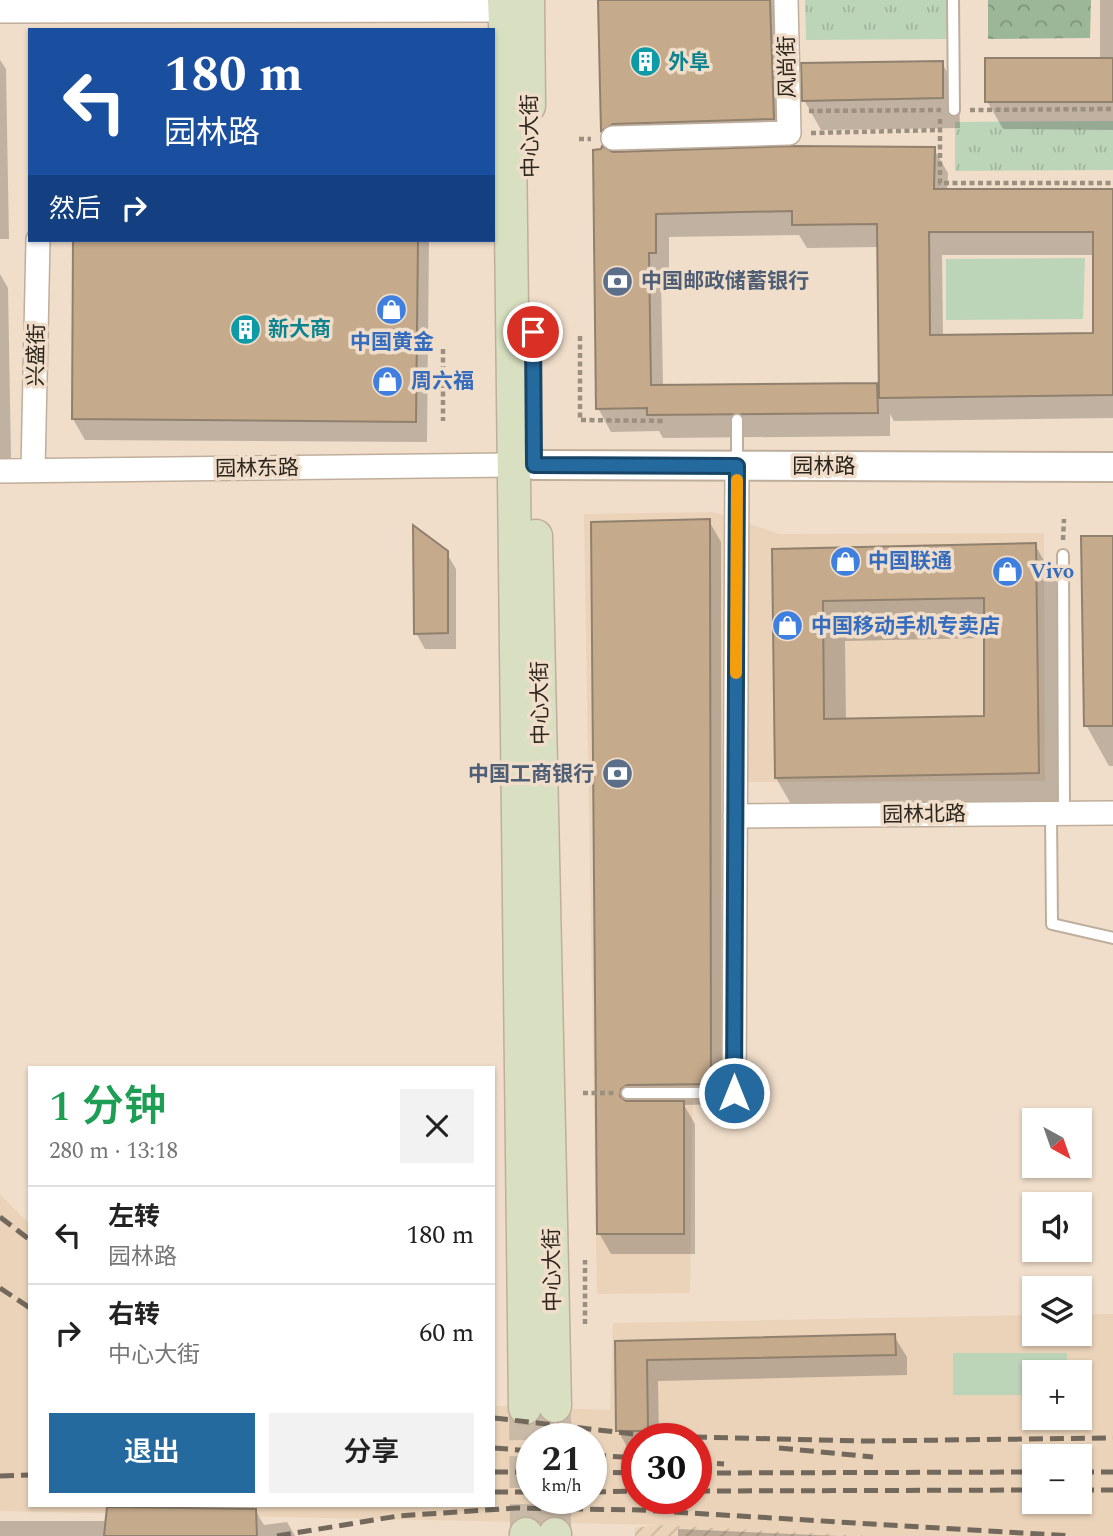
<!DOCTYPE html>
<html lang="zh">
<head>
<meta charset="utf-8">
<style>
  body { margin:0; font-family:Spectral,"Noto Sans SC",serif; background:#f2f2f2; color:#222; height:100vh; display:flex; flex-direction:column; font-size:26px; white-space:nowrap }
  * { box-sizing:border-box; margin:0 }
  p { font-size:23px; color:#767676 }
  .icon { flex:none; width:38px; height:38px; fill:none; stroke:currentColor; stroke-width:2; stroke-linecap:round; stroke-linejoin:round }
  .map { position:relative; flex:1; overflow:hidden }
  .panel { position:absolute; left:28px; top:1066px; width:467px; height:441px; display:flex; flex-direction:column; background:#fff; border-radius:0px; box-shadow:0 2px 5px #0004 }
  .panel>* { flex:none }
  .guide { position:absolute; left:28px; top:28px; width:467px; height:214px; border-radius:0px; box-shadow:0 2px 5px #0004; background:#1a4fa0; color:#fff; overflow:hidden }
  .needle { width:46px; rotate:140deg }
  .fabs { position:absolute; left:1022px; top:1108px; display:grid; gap:14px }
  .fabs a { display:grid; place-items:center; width:70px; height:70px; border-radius:0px; background:#fff; box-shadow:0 2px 5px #0004; font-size:35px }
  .speed { position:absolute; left:516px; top:1423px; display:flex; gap:14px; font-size:35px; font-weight:700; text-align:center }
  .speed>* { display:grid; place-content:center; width:91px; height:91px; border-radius:50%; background:#fff; box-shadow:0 2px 5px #0004; line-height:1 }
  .speed small { font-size:18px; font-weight:400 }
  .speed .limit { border:10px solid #d22; background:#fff; color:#111 }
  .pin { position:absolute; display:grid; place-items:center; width:60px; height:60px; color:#fff; margin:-30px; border:4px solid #fff; border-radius:50%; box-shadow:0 2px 7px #0007 }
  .me { position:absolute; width:77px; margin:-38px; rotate:0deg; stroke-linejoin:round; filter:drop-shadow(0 0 5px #0008) }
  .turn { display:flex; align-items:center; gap:24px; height:147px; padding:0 21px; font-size:32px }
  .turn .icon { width:91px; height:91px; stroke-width:2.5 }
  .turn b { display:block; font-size:49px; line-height:60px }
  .then { display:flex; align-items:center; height:66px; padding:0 21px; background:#0003; gap:14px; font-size:26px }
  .round { display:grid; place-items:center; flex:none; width:74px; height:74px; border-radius:0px; background:#f2f2f2 }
  .overview { display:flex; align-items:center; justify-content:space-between; height:119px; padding:0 21px }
  h1 { font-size:42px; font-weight:600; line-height:52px; color:#1e9e55 }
  .button { display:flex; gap:14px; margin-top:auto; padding:14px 21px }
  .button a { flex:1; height:80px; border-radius:0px; background:#246a9e; color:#fff; font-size:28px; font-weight:600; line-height:80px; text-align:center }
  .button a+a { background:#f2f2f2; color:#222 }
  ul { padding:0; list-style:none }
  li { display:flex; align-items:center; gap:21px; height:98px; padding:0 21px; border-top:2px solid #e0e0e0 }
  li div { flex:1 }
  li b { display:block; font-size:26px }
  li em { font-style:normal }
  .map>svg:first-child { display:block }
  .built { fill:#ead3b9; fill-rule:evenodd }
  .industrial { fill:url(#industrial-furrows) }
  .grass { fill:#bcd4b8 }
  .forest { fill:url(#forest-crowns) }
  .park { fill:url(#park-tufts) }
  .shadow { fill:#0003; fill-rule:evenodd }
  .building { fill:#c5aa8b; stroke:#90806e; stroke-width:2; fill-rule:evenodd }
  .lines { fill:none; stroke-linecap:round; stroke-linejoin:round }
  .secondary-tunnel { stroke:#c9b9a7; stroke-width:32; stroke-dasharray:32 16; stroke-linecap:butt }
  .service-casing { stroke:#bfae9b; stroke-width:14 }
  .minor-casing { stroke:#bfae9b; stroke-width:26 }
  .tertiary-casing { stroke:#bfae9b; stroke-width:32 }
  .secondary-casing { stroke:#bfae9b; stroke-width:35 }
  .path { stroke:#9b8f80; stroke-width:4.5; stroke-dasharray:5 3.5; stroke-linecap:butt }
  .service { stroke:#fff; stroke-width:10 }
  .minor { stroke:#fff; stroke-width:23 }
  .tertiary { stroke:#fff; stroke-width:28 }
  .secondary { stroke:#d8e0c1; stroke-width:32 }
  .rail { stroke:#73685c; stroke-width:5; stroke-dasharray:14 7; stroke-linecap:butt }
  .route-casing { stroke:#174567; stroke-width:18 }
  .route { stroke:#246a9e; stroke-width:12 }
  .slow { stroke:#f59e0b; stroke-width:12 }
  .labels { text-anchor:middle; stroke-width:7; stroke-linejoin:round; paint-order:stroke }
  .culture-label { font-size:21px; font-weight:bold; fill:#0d838f; stroke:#f0deca; text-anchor:start }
  .street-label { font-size:21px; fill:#2b251d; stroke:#f0deca }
  .service-label { font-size:21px; font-weight:bold; fill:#4e5e75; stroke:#f0deca; text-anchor:start }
  .shop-label { font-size:21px; font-weight:bold; fill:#366cbe; stroke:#f0deca; text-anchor:start }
</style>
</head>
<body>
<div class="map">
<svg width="1113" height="1536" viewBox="0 0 1113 1536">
  <defs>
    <pattern id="industrial-furrows" width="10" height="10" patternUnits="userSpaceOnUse" patternTransform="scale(1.75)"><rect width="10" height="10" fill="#ead3b9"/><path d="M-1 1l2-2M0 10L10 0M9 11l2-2" fill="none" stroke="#c9b59f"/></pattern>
    <pattern id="forest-crowns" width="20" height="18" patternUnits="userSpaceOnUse" patternTransform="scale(1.75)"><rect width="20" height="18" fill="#9cb797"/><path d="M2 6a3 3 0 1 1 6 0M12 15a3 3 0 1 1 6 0" fill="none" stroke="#7f957b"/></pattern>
    <pattern id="park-tufts" width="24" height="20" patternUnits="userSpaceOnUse" patternTransform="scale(1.75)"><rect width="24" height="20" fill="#bcd4b8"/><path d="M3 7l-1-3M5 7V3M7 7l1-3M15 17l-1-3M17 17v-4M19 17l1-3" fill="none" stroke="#a2b69e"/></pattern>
  </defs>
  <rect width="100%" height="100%" fill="#f0deca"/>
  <!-- built -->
  <path class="built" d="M 713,512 L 780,534 L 1044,533 L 1045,781 L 725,782 L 721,1090 L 693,1091 L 690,1293 L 597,1294 L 584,514 Z
    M 0,1194 L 30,1225 L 30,1505 L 494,1505 L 494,1406 L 610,1410 L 613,1323 L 1034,1315 L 1034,1334 L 1080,1334 L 1080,1314 L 1113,1314 L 1113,1536 L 871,1536 L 657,1525 L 0,1511 ZM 1034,1372 L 1080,1372 L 1080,1418 L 1034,1418 ZM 532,1438 L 592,1438 L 592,1498 L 532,1498 ZM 637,1438 L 696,1438 L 696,1498 L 637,1498 ZM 1034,1456 L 1080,1456 L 1080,1502 L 1034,1502 Z"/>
  <!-- industrial -->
  <path class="industrial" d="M 657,1525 L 871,1536 L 635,1536 L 635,1528 Z"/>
  <!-- grass -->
  <path class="grass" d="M 1085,258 L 1083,319 L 946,320 L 946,259 Z
    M 953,1353 L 1067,1353 L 1067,1372 L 1034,1372 L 1034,1395 L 953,1395 Z"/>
  <!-- forest -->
  <path class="forest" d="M 988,0 L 1091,0 L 1090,38 L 988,39 Z"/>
  <!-- park -->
  <path class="park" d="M 805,0 L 948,0 L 947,39 L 806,40 Z
    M 1113,121 L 1113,170 L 955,171 L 955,122 Z"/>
  <!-- shadow -->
  <path class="shadow" d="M 600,0 L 781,0 L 785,141 L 625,145 L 615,152 L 603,130 Z
    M 1100,0 L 1113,0 L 1113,130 L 1003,129 L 987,101 L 1100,60 Z
    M 0,60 L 6,69 L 9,239 L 0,239 Z
    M 942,63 L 959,93 L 960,128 L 821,130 L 804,100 Z
    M 934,149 L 948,173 L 947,191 L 1113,191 L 1113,418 L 894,421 L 890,414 L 890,436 L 663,438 L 659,431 L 611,432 L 598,408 L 612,153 ZM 799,235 L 807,248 L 879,247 L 880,392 L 876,385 L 663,387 L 661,276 L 669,276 L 669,237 ZM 942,255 L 1095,255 L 1095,335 L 943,337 Z
    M 75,240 L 429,240 L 427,442 L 85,440 L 73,419 Z
    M 0,274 L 8,288 L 11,459 L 0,460 Z
    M 709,521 L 721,542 L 722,1104 L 684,1105 L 695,1124 L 695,1254 L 611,1254 L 599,1233 L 593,524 Z
    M 1113,537 L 1113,766 L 1109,766 L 1086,725 Z
    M 1035,545 L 1058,585 L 1061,812 L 799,818 L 776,778 L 774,551 ZM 986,638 L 986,718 L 846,720 L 845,641 Z
    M 446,552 L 456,569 L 456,649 L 425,649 L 416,633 Z
    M 894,1336 L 907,1357 L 907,1375 L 658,1381 L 659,1438 L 637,1438 L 637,1452 L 630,1452 L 618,1431 L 617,1342 Z
    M 255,1510 L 264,1525 L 287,1522 L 295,1536 L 0,1536 L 0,1521 L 107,1521 Z
    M 678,1529 L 839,1536 L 678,1536 Z"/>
  <!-- building -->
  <path class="building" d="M 598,0 L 770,0 L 774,119 L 613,124 L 601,131 Z
    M 985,58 L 1113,58 L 1113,102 L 985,102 Z
    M 943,61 L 943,98 L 802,101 L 801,63 Z
    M 602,146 L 613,152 L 792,146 L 935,147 L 934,189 L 1113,189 L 1113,395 L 879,398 L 877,224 L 792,225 L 792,211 L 656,214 L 656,253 L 649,253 L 651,385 L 877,383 L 878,413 L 647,415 L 647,408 L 596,409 L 593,150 L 601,149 ZM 929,232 L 1093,232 L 1093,333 L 930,335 Z
    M 73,240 L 418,240 L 416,422 L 72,419 Z
    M 710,519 L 711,1084 L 627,1085 L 621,1089 L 620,1096 L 626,1101 L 684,1101 L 684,1234 L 597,1234 L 591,522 Z
    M 413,525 L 448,551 L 448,633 L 414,634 Z
    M 1081,536 L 1113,536 L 1113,726 L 1084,726 Z
    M 1036,543 L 1039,773 L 775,778 L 772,549 ZM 984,598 L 984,716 L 824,719 L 823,601 Z
    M 895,1334 L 896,1355 L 647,1360 L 648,1431 L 616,1431 L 615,1341 Z
    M 107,1507 L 256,1509 L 257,1536 L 104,1536 Z"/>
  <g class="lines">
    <!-- secondary-tunnel -->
    <path class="secondary-tunnel" d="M 525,1408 L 526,1534
      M 555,1438 L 555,1406
      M 555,1534 L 555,1498"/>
    <defs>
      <path id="service" d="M 953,0 L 954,110
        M 737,466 L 737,420
        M 1063,555 L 1064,813
        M 1051,813 L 1052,924 L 1113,938
        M 627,1093 L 734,1093"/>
      <path id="minor" d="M 0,11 L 505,10
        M 613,138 L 789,133 L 786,0
        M 33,470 L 38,240
        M 0,471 L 513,465
        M 735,816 L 1113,813
        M 734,1093 L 737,466"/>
      <path id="tertiary" d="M 534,465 L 1113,467"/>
      <path id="secondary" d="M 504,0 L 510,141 L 525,1408
        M 528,0 L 529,106
        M 536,536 L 555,1406
        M 526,1534 L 526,1536
        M 555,1534 L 555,1536"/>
    </defs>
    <!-- service casing -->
    <use href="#service" class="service-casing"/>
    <!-- minor casing -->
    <use href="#minor" class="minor-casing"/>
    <!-- tertiary casing -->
    <use href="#tertiary" class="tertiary-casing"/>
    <!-- secondary casing -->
    <use href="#secondary" class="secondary-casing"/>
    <!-- path -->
    <path class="path" d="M 970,110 L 1113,109
      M 809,111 L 941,110
      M 940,119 L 940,183 L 1113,183
      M 811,133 L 940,130
      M 579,139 L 591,139
      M 580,336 L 580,420 L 665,421
      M 443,349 L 443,421
      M 1063,540 L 1064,519
      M 583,1093 L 614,1093
      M 585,1324 L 585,1260"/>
    <!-- service -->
    <use href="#service" class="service"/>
    <!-- minor -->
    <use href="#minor" class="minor"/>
    <!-- tertiary -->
    <use href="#tertiary" class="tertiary"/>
    <!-- secondary -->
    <use href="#secondary" class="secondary"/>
    <!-- rail -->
    <path class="rail" d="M 0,1217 L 30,1240
      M 0,1288 L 30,1308
      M 494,1418 L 660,1437
      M 651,1436 L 866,1441 L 1113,1438
      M 494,1448 L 532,1451
      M 779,1448 L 873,1457
      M 592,1455 L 637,1458
      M 696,1462 L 724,1464
      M 494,1472 L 532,1472
      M 592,1472 L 637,1473
      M 1080,1472 L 1113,1472
      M 696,1473 L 1034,1472
      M 0,1476 L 30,1475
      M 1080,1490 L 1113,1490
      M 696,1491 L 1034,1490
      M 494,1492 L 532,1492
      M 592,1492 L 637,1491
      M 277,1536 L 398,1516 L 516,1508 L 640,1510 L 1072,1536"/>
  </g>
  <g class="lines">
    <defs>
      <path id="route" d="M 533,332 L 534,465 L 737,466 L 734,1093"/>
    </defs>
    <!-- route casing -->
    <use href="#route" class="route-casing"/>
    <!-- route -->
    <use href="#route" class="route"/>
    <!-- slow -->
    <path class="slow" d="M 736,673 L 737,480"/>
  </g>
  <!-- icons -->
  <defs>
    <symbol id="building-disc" viewBox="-11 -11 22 22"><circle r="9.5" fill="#0f9aa8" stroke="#f0deca"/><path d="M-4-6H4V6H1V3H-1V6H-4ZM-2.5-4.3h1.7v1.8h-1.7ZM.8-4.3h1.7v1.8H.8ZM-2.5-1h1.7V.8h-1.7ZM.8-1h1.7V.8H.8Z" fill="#fff"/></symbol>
    <symbol id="bank-disc" viewBox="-11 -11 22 22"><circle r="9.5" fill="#5c6f8a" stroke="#f0deca"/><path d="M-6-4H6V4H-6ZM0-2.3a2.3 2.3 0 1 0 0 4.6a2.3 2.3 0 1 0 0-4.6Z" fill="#fff"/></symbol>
    <symbol id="shop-disc" viewBox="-11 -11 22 22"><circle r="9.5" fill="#3f7fe0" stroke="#f0deca"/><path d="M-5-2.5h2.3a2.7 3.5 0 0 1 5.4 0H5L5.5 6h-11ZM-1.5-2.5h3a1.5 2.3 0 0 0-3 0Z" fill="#fff"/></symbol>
  </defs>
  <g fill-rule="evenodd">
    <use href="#building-disc" x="628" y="44" width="35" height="35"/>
    <use href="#bank-disc" x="600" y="264" width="35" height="35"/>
    <use href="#shop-disc" x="374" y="292" width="35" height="35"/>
    <use href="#building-disc" x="228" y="312" width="35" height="35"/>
    <use href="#shop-disc" x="370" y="364" width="35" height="35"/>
    <use href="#shop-disc" x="828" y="544" width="35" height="35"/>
    <use href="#shop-disc" x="990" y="554" width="35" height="35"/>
    <use href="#shop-disc" x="770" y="608" width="35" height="35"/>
    <use href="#bank-disc" x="600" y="756" width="35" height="35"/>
  </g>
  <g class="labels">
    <!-- culture labels -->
    <g class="culture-label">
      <text x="668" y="69">外阜</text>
      <text x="268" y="336">新大商</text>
    </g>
    <!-- street labels -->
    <g class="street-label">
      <text transform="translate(787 67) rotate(-91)" y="7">风尚街</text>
      <text transform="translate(530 136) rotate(-91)" y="7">中心大街</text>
      <text transform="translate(36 355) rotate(-89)" y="7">兴盛街</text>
      <text x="824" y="473">园林路</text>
      <text transform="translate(257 468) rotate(-1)" y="7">园林东路</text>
      <text transform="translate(540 703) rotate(-91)" y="7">中心大街</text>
      <text transform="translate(924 814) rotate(-1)" y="7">园林北路</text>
      <text transform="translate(552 1270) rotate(-91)" y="7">中心大街</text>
    </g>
    <!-- service labels -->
    <g class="service-label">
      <text x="641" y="288">中国邮政储蓄银行</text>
      <text x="594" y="781" text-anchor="end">中国工商银行</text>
    </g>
    <!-- shop labels -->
    <g class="shop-label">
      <text x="392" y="349" text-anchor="middle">中国黄金</text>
      <text x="411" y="388">周六福</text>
      <text x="868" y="568">中国联通</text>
      <text x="1030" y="578">Vivo</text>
      <text x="811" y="633">中国移动手机专卖店</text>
    </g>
  </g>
</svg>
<div class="fabs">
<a><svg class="needle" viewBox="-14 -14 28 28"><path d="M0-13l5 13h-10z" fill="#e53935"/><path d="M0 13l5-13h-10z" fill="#767676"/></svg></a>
<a><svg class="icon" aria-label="sound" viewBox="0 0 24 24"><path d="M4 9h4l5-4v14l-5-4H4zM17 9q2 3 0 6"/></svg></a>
<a><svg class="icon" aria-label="layers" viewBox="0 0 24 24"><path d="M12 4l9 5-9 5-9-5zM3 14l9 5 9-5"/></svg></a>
<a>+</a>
<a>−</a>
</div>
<div class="speed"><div>21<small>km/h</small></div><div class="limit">30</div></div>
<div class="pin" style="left:533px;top:332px;background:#d93025"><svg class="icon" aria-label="arrive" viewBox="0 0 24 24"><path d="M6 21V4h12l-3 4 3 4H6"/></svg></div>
<svg class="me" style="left:734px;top:1093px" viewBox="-20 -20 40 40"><circle r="17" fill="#246a9e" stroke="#fff" stroke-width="3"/><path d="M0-11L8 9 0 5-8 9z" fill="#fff"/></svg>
<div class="guide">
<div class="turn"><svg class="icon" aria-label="left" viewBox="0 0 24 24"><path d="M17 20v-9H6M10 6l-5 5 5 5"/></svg><div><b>180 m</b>园林路</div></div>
<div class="then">然后<svg class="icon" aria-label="right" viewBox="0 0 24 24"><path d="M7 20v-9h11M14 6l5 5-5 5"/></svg></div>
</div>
<section class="panel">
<div class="overview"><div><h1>1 分钟</h1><p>280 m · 13:18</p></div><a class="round"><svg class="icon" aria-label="close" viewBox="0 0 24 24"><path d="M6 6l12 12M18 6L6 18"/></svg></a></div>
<ul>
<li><svg class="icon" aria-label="left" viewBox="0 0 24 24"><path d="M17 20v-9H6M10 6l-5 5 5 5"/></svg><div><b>左转</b><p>园林路</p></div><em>180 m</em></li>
<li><svg class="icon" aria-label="right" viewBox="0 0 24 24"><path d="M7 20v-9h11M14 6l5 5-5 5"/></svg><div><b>右转</b><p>中心大街</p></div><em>60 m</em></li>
</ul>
<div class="button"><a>退出</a><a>分享</a></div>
</section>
</div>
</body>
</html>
